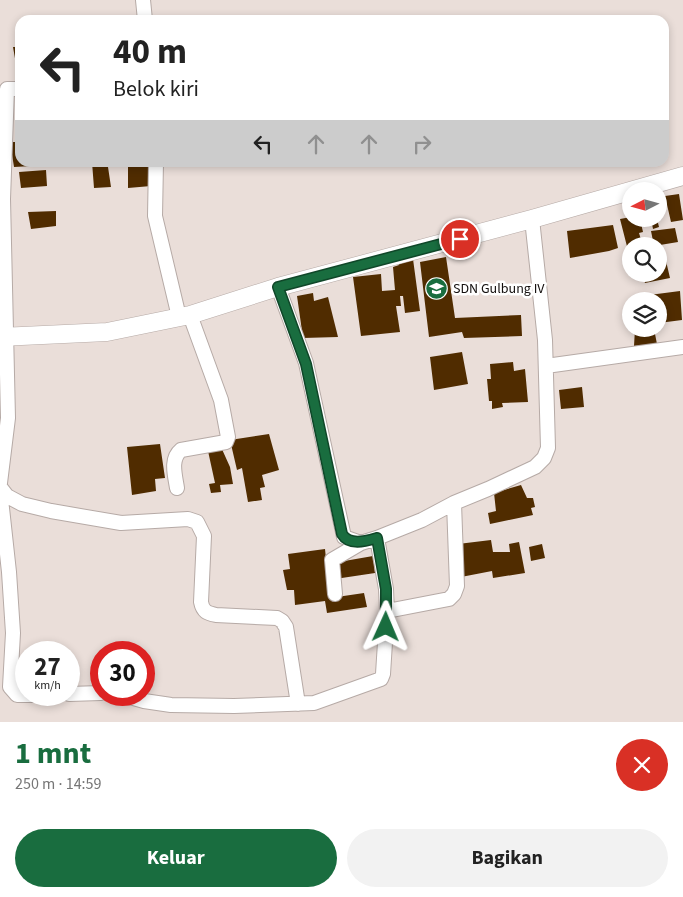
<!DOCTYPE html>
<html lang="id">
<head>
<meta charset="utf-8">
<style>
  body { margin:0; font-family:"Source Sans 3",sans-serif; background:#f2f2f2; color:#222; height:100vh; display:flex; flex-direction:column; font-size:19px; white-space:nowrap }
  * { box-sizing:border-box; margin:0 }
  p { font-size:16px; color:#767676 }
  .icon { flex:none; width:28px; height:28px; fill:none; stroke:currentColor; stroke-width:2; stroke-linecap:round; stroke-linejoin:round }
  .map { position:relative; height:722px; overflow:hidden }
  .details { display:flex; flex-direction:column; background:#fff; flex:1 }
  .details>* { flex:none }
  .guide { position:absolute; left:15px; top:15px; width:654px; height:152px; border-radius:15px; box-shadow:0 2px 8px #0003; background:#fff; color:#222; overflow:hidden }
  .needle { width:32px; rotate:264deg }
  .buttons { position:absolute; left:622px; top:182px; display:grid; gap:10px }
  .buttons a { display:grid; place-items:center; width:45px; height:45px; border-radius:50%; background:#fff; box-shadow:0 2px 8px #0003; font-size:25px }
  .speed { position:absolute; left:15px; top:641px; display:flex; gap:10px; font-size:25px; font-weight:700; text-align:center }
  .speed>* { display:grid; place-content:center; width:65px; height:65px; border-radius:50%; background:#fff; box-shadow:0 2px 8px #0003; line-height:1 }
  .speed small { font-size:12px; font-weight:400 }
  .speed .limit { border:8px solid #d22; background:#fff; color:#111 }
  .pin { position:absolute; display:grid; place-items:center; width:42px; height:42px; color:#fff; margin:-21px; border:2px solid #fff; border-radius:50%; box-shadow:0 1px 5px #0007 }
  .me { position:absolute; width:55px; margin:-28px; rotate:1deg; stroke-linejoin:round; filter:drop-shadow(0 0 4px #0008) }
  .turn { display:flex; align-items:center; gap:18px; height:105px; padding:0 15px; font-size:22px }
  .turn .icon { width:65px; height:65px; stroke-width:2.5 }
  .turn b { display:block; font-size:35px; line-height:42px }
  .lanes { display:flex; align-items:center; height:48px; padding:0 15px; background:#0003; justify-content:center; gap:25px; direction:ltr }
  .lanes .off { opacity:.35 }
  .round { display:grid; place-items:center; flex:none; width:52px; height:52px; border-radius:26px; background:#f2f2f2 }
  .overview { display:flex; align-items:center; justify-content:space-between; height:85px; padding:0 15px }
  h1 { font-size:30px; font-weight:700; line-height:38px; color:#196d3f }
  .cta { display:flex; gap:10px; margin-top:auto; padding:10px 15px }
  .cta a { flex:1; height:58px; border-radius:30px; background:#196d3f; color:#fff; font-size:20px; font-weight:700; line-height:58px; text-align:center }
  .cta a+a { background:#f2f2f2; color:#222 }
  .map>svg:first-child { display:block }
  .building { fill:#502c00 }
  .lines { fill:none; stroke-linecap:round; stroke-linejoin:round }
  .minor-casing { stroke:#b6aaa6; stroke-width:16 }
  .tertiary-casing { stroke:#b6aaa6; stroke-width:19 }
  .minor { stroke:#fff; stroke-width:14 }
  .tertiary { stroke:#fff; stroke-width:18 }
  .route-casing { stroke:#104729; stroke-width:12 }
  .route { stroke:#196d3f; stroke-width:9 }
  .labels { text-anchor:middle; stroke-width:5; stroke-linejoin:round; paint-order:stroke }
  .poi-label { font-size:14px; fill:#130f0e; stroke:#fff; text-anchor:start }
</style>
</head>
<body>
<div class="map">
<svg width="683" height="722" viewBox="0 0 683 722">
  <rect width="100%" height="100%" fill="#eaded9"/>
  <!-- building -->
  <path class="building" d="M 13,47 L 20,47 L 20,64 L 16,64 Z
    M 10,142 L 20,142 L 20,162 L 31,162 L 32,166 L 14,167 Z
    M 34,162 L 55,162 L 55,164 L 35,165 Z
    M 92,162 L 139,162 L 139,165 L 150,165 L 151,186 L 128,188 L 128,167 L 108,167 L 111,187 L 94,188 Z
    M 609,162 L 621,162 L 621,163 L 609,166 Z
    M 46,170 L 47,186 L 21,188 L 19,172 Z
    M 679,194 L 683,220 L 671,222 L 665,196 Z
    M 56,211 L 56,226 L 31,229 L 28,212 Z
    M 631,217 L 631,219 L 640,219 L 643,232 L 639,233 L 643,246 L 631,246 L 631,262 L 620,219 Z
    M 651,219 L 657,219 L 659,227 L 653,229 Z
    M 613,225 L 618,248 L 609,251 L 570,258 L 567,231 Z
    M 675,228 L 678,242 L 654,246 L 651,231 Z
    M 446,257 L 455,318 L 521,315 L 522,336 L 464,338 L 462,332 L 429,337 L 420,262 Z
    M 413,259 L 420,311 L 405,313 L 403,296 L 400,296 L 401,306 L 396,306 L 400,332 L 361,336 L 353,277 L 381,274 L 382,291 L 395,290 L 393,267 L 399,265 L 397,261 Z
    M 666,261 L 670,278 L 645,283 L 642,274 L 659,274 L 659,263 Z
    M 680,291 L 682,320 L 659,323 L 659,301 L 634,301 L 634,297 Z
    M 313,293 L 314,301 L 328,297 L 338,337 L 303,338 L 297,296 Z
    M 635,329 L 654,329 L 657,344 L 634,346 Z
    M 462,352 L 468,384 L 434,390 L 430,357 Z
    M 513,362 L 514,371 L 525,369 L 528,402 L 502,403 L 503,407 L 492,409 L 492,401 L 489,401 L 487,379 L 491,379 L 490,364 Z
    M 582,387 L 584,407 L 561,409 L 559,390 Z
    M 269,434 L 279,470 L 262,475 L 265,487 L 260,488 L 262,500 L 248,502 L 242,468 L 237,470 L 230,440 Z
    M 160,444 L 165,478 L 155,479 L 156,491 L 132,495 L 127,447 Z
    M 221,447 L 230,467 L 233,484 L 220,485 L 221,492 L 211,493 L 209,484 L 215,483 L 208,451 Z
    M 521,485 L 527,498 L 533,498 L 535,507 L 531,508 L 533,515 L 490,524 L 488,513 L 496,511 L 494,493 Z
    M 491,540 L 493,552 L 510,552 L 509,544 L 519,542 L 525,573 L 493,578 L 492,571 L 461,577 L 458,544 Z
    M 542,544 L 545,558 L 531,561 L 529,547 Z
    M 325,549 L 330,598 L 364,593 L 367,607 L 327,613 L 325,601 L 295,605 L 294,590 L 287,590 L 283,570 L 290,569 L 288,554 Z
    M 373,556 L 375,573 L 335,579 L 333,563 Z"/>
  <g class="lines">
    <defs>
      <path id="minor" d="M 143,0 L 145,20
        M 156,162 L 155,216 L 179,317
        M 278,287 L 306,363 L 344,537 L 361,543 L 377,538 L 422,520 L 454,503
        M 546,366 L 683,347
        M 0,483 L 8,418 L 3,199 L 7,89 L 20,89
        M 0,487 L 7,496 L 22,504 L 51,511 L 121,523 L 188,519 L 197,522 L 204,536 L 201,602 C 203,612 207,613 216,615 L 277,618 L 282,621 L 286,627 L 298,704
        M 177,488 C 175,475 170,459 181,450 L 226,442 L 228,437 L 221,400 L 190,315
        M 0,490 L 9,572 L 13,633 L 10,687 L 17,695 L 32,695
        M 377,538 L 386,589 L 387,611
        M 335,594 L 332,560 L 361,543
        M 69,694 L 101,693
        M 123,695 L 144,701 L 171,705 L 234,706 L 314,703 L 381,679 L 383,674 L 387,611 L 449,599 L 454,594 L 457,586 L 454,503 L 488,489 L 535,467 L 544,458 L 548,448 L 545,340 L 532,219"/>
      <path id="tertiary" d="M 0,337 L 107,332 L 190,315 L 278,287 L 532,219 L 683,176"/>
    </defs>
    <!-- minor casing -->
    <use href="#minor" class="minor-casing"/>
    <!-- tertiary casing -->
    <use href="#tertiary" class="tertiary-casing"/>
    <!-- minor -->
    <use href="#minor" class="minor"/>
    <!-- tertiary -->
    <use href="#tertiary" class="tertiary"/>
  </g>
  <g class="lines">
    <defs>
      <path id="route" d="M 386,627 L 386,589 L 377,538 C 366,541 349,546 342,534 L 306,364 L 278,287 L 460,239"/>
    </defs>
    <!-- route casing -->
    <use href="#route" class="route-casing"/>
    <!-- route -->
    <use href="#route" class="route"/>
  </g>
  <!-- icons -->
  <defs>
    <symbol id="school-disc" viewBox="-11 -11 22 22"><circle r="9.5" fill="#196d3f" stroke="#fff"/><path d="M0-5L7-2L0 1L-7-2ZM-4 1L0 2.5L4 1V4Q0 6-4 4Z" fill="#fff"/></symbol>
  </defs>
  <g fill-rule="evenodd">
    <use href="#school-disc" x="424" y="276" width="25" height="25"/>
  </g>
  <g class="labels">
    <!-- poi labels -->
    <g class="poi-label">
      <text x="453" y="293">SDN Gulbung IV</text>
    </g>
  </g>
</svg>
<div class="buttons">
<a><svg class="needle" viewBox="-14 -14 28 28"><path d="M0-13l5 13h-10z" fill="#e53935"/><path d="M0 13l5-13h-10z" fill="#767676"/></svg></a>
<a><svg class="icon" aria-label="search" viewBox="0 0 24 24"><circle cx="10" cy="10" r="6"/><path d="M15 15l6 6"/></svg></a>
<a><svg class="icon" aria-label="layers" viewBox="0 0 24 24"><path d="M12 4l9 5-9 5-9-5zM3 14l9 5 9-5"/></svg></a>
</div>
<div class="speed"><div>27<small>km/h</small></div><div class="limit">30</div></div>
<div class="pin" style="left:460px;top:239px;background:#d93025"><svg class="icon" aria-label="arrive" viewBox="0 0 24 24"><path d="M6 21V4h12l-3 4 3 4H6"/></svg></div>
<svg class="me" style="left:386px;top:627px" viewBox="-20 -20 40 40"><path d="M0-17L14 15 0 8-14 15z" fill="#196d3f" stroke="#fff" stroke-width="4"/></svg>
<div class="guide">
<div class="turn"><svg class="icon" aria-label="left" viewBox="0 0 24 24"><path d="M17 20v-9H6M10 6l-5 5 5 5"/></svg><div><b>40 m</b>Belok kiri</div></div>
<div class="lanes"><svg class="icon" aria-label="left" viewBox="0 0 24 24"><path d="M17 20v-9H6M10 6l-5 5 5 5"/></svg><svg class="icon off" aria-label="ahead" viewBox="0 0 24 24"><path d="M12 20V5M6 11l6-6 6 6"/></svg><svg class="icon off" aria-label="ahead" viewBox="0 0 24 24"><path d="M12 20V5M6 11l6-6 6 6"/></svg><svg class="icon off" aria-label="right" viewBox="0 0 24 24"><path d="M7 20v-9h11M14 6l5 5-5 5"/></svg></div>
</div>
</div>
<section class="details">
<div class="overview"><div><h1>1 mnt</h1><p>250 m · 14:59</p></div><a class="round" style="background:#d93025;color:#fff"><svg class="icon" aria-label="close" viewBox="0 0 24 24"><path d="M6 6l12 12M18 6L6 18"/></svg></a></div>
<div class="cta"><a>Keluar</a><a>Bagikan</a></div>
</section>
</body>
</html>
